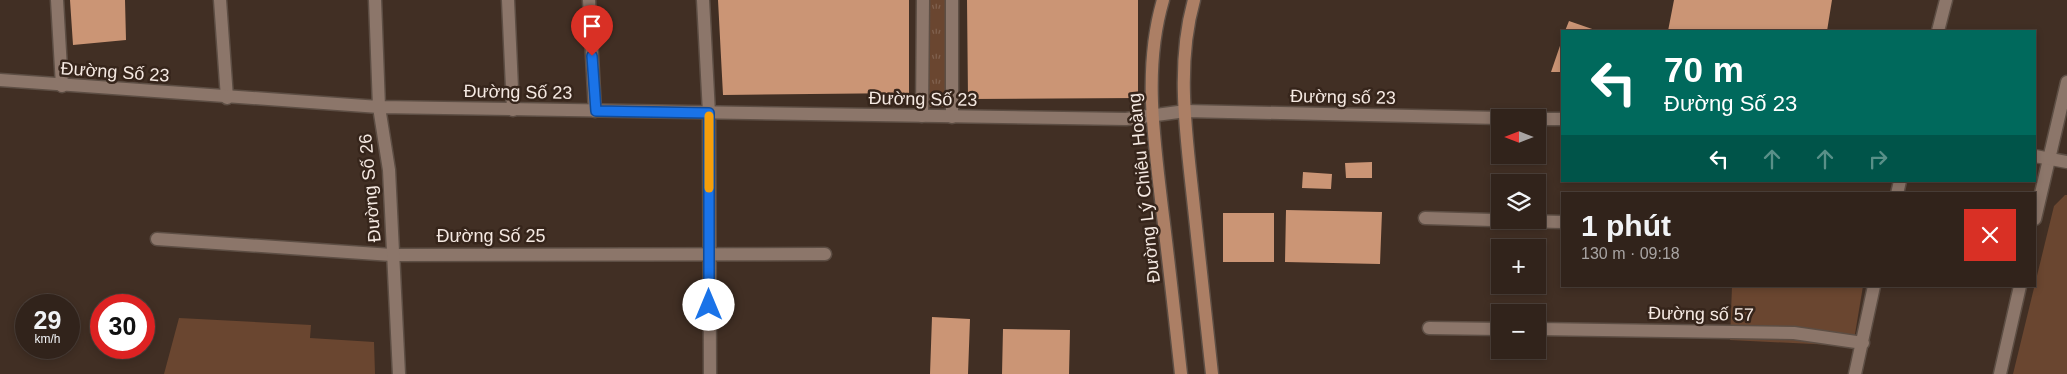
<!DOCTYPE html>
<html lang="vi">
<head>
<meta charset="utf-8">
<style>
  body { margin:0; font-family:Helvetica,sans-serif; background:#392b24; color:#f1f3f6; height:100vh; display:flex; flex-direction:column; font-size:19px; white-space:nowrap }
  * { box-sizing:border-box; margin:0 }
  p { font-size:16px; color:#a8a4a3 }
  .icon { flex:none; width:28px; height:28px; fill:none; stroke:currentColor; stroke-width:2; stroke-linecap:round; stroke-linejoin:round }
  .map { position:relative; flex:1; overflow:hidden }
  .drawer { position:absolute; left:1561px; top:192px; width:475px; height:95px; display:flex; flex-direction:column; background:#31231b; border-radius:0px; box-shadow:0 2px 8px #0003,0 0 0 1px #4c403a }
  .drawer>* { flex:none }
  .guide { position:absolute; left:1561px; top:30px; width:475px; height:152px; border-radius:0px; box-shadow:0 2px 8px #0003,0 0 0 1px #4c403a; background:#00695c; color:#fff; overflow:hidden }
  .needle { width:32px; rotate:270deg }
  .buttons { position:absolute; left:1491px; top:109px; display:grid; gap:10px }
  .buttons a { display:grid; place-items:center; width:55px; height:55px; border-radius:0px; background:#31231b; box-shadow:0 2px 8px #0003,0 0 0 1px #4c403a; font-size:25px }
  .speed { position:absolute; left:15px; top:294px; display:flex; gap:10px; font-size:25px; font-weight:700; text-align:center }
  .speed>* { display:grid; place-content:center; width:65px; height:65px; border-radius:50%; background:#31231b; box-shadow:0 2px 8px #0003,0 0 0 1px #4c403a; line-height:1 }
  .speed small { font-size:12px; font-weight:400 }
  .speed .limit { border:8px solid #d22; background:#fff; color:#111 }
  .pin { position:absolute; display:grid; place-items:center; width:42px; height:42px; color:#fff; margin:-51px -21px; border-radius:50% 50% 50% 0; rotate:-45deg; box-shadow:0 0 5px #0007 }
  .pin .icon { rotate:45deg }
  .me { position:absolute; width:55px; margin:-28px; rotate:0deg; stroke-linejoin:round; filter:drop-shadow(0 0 4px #0008) }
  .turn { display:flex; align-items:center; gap:18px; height:105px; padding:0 20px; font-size:22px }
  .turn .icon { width:65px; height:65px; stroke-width:2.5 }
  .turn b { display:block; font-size:35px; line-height:42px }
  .lanes { display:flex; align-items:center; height:48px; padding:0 20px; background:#0003; justify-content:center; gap:25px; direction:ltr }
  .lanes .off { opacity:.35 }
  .round { display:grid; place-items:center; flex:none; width:52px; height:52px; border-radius:0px; background:#392b24 }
  .headline { display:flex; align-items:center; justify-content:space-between; height:85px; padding:0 20px }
  h1 { font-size:30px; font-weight:600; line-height:38px }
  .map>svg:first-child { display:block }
  .grass { fill:url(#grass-tufts) }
  .green { fill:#6a4630 }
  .building { fill:#cb9575 }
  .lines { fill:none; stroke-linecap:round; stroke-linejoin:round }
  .minor-casing { stroke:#5d4e44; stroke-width:15 }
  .tertiary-casing { stroke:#5d4e44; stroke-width:15 }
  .secondary-casing { stroke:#5d4e44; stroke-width:15 }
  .minor { stroke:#8c766a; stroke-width:12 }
  .tertiary { stroke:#8c766a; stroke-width:12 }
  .secondary { stroke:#ac7f65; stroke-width:12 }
  .route-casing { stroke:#114b97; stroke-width:12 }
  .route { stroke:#1a73e8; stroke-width:9 }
  .slow { stroke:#f59e0b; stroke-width:9 }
  .labels { text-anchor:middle; stroke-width:5; stroke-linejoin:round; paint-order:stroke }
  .street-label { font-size:18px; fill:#f5e9e2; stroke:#36251b }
</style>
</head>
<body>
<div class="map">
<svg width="2067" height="374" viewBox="0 0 2067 374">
  <defs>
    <pattern id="grass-tufts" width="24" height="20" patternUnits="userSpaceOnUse" patternTransform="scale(1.25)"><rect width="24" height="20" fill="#6a4630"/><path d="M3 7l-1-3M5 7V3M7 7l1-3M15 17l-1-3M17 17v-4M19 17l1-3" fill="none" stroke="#80614e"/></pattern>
  </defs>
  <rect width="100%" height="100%" fill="#412f24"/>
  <!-- grass -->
  <path class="grass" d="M 928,0 L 946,0 L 945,107 L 928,107 Z"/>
  <!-- green -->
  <path class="green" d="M 2065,195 L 2067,195 L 2067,374 L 2013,374 L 2054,206 Z
    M 1732,286 L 1863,286 L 1853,346 L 1730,340 Z
    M 179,318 L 311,325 L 310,338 L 374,342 L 375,374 L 164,374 Z"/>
  <!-- building -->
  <path class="building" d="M 70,0 L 125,0 L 126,40 L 73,45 Z
    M 718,0 L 909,0 L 909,93 L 723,95 Z
    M 967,0 L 1138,0 L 1138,98 L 968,99 Z
    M 1674,0 L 1832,0 L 1827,31 L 1668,31 Z
    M 1569,21 L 1598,31 L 1565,31 Z
    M 1562,40 L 1562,72 L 1551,72 Z
    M 1372,162 L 1372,178 L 1346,178 L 1345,163 Z
    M 1303,172 L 1332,174 L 1331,189 L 1302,188 Z
    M 1286,210 L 1382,212 L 1380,264 L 1285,262 Z
    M 1223,213 L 1274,213 L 1274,262 L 1223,262 Z
    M 932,317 L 970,319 L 968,374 L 930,374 Z
    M 1003,329 L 1070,330 L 1069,374 L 1002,374 Z"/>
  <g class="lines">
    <defs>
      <path id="minor" d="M 57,0 L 62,86
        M 220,0 L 227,98
        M 508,0 L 513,110
        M 589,0 L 595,111
        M 703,0 L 709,113 L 710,374
        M 1938,31 L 1946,0
        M 922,116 L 923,0
        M 952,117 L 952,0
        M 1897,194 L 1900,181
        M 1425,218 L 1562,222
        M 2035,219 L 2067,82
        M 157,239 L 392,255 L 825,254
        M 1429,328 L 1500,329
        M 1538,329 L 1794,333 L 1863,343
        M 1855,374 L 1874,286
        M 2000,374 L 2020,286"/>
      <path id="tertiary" d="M 375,0 L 379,107 L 389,170 L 399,374
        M 0,80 L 379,107 L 1126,119 L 1186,111 L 1500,118
        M 1538,119 L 1562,119
        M 2035,156 L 2067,162"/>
      <path id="secondary" d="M 1163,0 C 1143,68 1154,138 1162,208 C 1169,263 1175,319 1181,374
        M 1194,0 C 1175,67 1187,140 1194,208 C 1200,263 1206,319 1212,374"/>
    </defs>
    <!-- minor casing -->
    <use href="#minor" class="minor-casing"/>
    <!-- tertiary casing -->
    <use href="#tertiary" class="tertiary-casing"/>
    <!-- secondary casing -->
    <use href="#secondary" class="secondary-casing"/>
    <!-- minor -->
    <use href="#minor" class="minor"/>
    <!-- tertiary -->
    <use href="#tertiary" class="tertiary"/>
    <!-- secondary -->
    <use href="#secondary" class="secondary"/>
  </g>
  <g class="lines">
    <defs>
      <path id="route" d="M 592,56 L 596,111 L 709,113 L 709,305"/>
    </defs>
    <!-- route casing -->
    <use href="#route" class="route-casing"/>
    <!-- route -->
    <use href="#route" class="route"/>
    <!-- slow -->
    <path class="slow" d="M 709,188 L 709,116"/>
  </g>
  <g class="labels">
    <!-- street labels -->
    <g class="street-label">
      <text transform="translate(115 72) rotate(4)" y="6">Đường Số 23</text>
      <text transform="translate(518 92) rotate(1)" y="6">Đường Số 23</text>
      <text transform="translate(1343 97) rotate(1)" y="6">Đường số 23</text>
      <text transform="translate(923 99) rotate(1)" y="6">Đường Số 23</text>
      <text transform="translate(370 188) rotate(-95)" y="6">Đường Số 26</text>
      <text transform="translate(1144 188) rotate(-96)" y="6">Đường Lý Chiêu Hoàng</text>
      <text x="491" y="242">Đường Số 25</text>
      <text transform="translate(1701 314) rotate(1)" y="6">Đường số 57</text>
    </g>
  </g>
</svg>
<div class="buttons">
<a><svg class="needle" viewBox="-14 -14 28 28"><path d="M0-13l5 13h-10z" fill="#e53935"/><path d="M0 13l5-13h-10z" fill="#a8a4a3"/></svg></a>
<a><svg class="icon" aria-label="layers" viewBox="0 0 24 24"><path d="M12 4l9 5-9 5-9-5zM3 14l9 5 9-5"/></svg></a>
<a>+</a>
<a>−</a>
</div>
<div class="speed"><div>29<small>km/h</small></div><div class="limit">30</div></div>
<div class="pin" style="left:592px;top:56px;background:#d93025"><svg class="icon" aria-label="arrive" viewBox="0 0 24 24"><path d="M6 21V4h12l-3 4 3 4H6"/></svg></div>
<svg class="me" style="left:709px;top:305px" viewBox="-20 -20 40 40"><circle r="19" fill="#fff"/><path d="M0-13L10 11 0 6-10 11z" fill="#1a73e8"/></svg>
<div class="guide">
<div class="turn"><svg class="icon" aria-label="left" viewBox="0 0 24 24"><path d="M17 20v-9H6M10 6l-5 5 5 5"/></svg><div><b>70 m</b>Đường Số 23</div></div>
<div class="lanes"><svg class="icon" aria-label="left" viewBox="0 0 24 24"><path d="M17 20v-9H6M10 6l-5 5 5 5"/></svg><svg class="icon off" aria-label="ahead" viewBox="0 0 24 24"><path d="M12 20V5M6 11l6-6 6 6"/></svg><svg class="icon off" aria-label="ahead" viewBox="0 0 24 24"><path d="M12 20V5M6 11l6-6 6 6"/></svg><svg class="icon off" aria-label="right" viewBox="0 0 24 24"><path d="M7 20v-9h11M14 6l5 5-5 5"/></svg></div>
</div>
<section class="drawer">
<div class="headline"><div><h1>1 phút</h1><p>130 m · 09:18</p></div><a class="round" style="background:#d93025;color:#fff"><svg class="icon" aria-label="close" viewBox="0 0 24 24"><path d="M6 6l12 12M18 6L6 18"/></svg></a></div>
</section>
</div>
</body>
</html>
